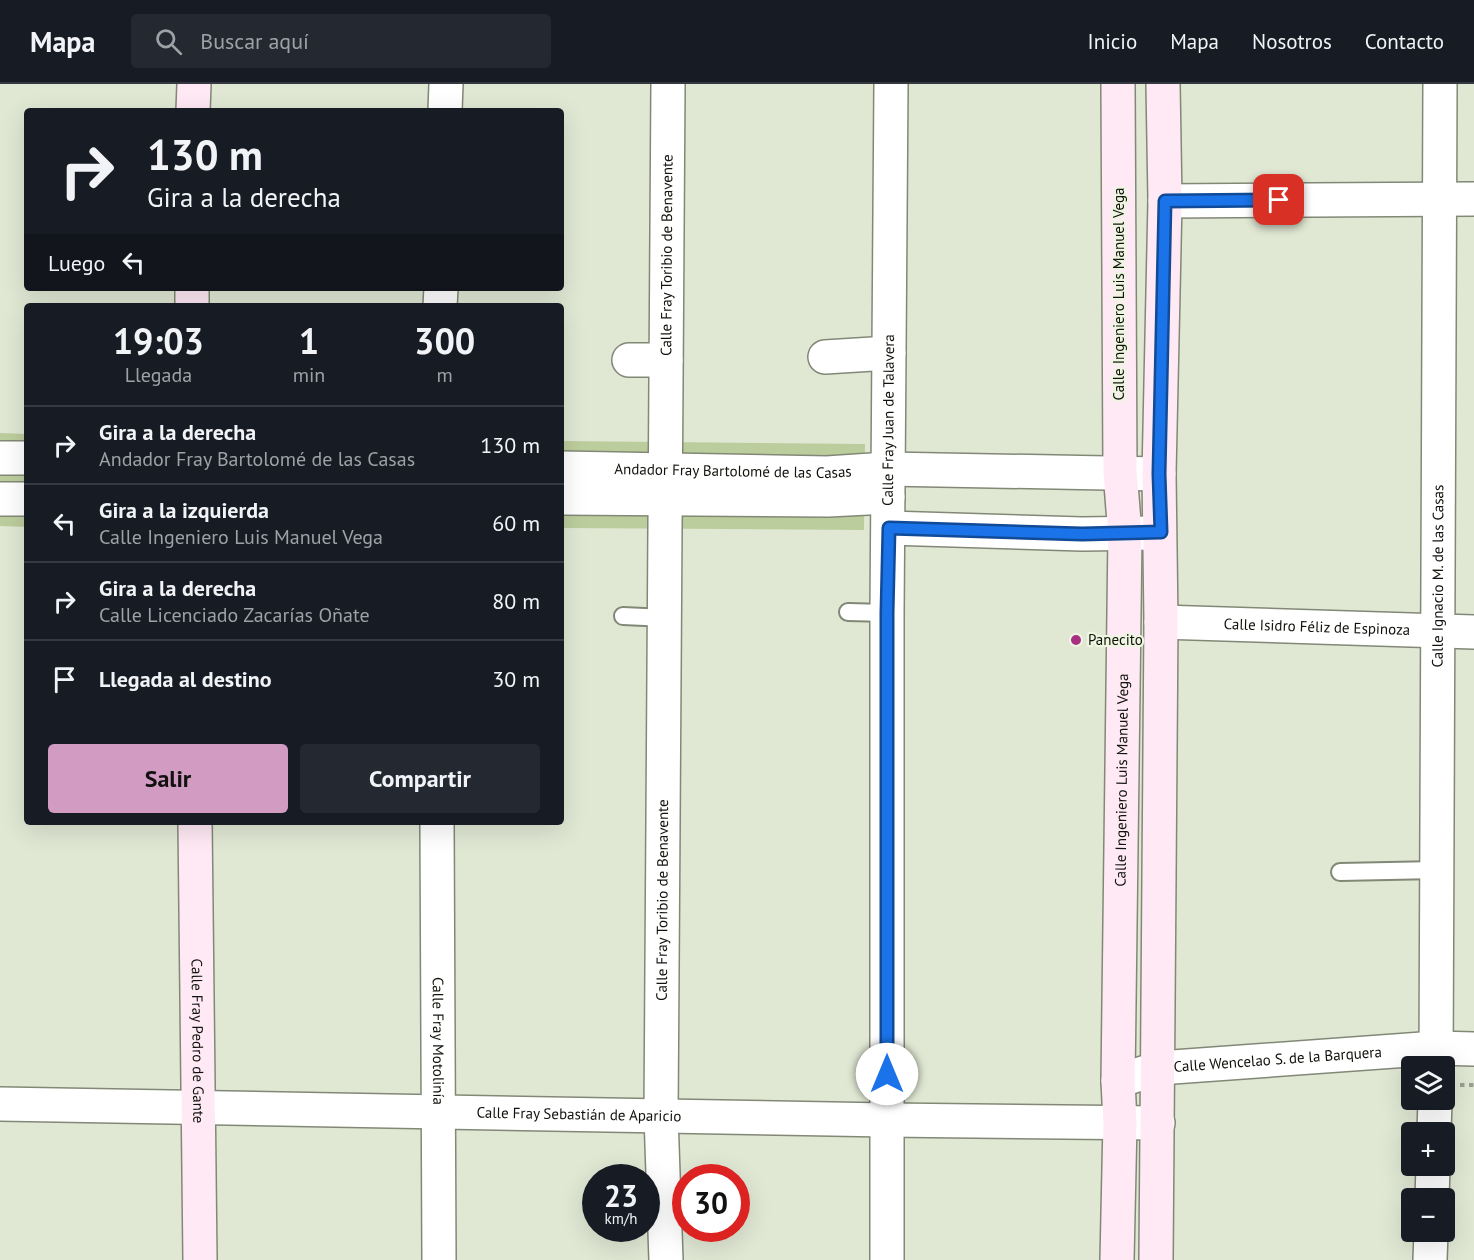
<!DOCTYPE html>
<html lang="es">
<head>
<meta charset="utf-8">
<style>
  body { margin:0; font-family:"PT Sans",sans-serif; background:#242831; color:#f1f3f6; height:100vh; display:flex; flex-direction:column; font-size:22px; white-space:nowrap }
  * { box-sizing:border-box; margin:0 }
  p { font-size:20px; color:#9ea1a6 }
  .icon { flex:none; width:33px; height:33px; fill:none; stroke:currentColor; stroke-width:2; stroke-linecap:round; stroke-linejoin:round }
  .map { position:relative; flex:1; overflow:hidden }
  .details { position:absolute; left:24px; top:219px; width:540px; height:522px; display:flex; flex-direction:column; background:#171b24; border-radius:6px; box-shadow:0 6px 24px #0002 }
  .details>* { flex:none }
  .guide { position:absolute; left:24px; top:24px; width:540px; height:183px; border-radius:6px; box-shadow:0 6px 24px #0002; background:#171b24; color:#f1f3f6; overflow:hidden }
  .controls { position:absolute; left:1401px; top:972px; display:grid; gap:12px }
  .controls a { display:grid; place-items:center; width:54px; height:54px; border-radius:6px; background:#171b24; box-shadow:0 6px 24px #0002; font-size:30px }
  .speed { position:absolute; left:582px; top:1080px; display:flex; gap:12px; font-size:30px; font-weight:700; text-align:center }
  .speed>* { display:grid; place-content:center; width:78px; height:78px; border-radius:50%; background:#171b24; box-shadow:0 6px 24px #0002; line-height:1 }
  .speed small { font-size:15px; font-weight:400 }
  .speed .limit { border:9px solid #d22; background:#fff; color:#111 }
  .pin { position:absolute; display:grid; place-items:center; width:51px; height:51px; color:#fff; margin:-26px; border-radius:12px; box-shadow:0 3px 9px #0006 }
  .me { position:absolute; width:66px; margin:-33px; rotate:0deg; stroke-linejoin:round; filter:drop-shadow(0 0 4px #0008) }
  .turn { display:flex; align-items:center; gap:21px; height:126px; padding:0 24px; font-size:27px }
  .turn .icon { width:78px; height:78px; stroke-width:2.5 }
  .turn b { display:block; font-size:42px; line-height:51px }
  .then { display:flex; align-items:center; height:57px; padding:0 24px; background:#0003; gap:12px; font-size:22px }
  .eta { display:flex; justify-content:space-evenly; align-items:center; height:102px; text-align:center }
  .eta b { font-size:36px; font-weight:600; line-height:42px }
  .cta { display:flex; gap:12px; margin-top:auto; padding:12px 24px }
  .cta a { flex:1; height:69px; border-radius:6px; background:#d19bc2; color:#111; font-size:24px; font-weight:600; line-height:69px; text-align:center }
  .cta a+a { background:#242831; color:#f1f3f6 }
  ul { padding:0; list-style:none }
  li { display:flex; align-items:center; gap:18px; height:78px; padding:0 24px; border-top:2px solid #363941 }
  li div { flex:1 }
  li b { display:block; font-size:22px }
  li em { font-style:normal }
  header { display:flex; align-items:center; gap:36px; box-sizing:border-box; height:84px; padding:0 30px; background:#171b24; border-bottom:2px solid #363941 }
  header strong { font-size:28px }
  nav { display:flex; gap:33px; margin-inline-start:auto; font-size:21px }
  .search { width:420px; height:54px; background:#242831; display:flex; align-items:center; gap:15px; box-sizing:border-box; padding:0 21px; border-radius:6px; color:#9ea1a6; font-size:22px }
  .map>svg:first-child { display:block }
  .green { fill:#bccd9d }
  .lines { fill:none; stroke-linecap:round; stroke-linejoin:round }
  .lane-casing { stroke:#828876; stroke-width:20 }
  .street-casing { stroke:#828876; stroke-width:36 }
  .secondary-casing { stroke:#828876; stroke-width:36 }
  .path { stroke:#9aa091; stroke-width:4; stroke-dasharray:4.5 4.5; stroke-linecap:butt }
  .lane { stroke:#fff; stroke-width:16 }
  .street { stroke:#fff; stroke-width:33 }
  .secondary { stroke:#fee9f5; stroke-width:33 }
  .route-casing { stroke:#114b97; stroke-width:15 }
  .route { stroke:#1a73e8; stroke-width:10 }
  .poi-dot { fill:#a92f83; stroke:#eef5e1; stroke-width:2 }
  .labels { text-anchor:middle; stroke-width:4.5; stroke-linejoin:round; paint-order:stroke }
  .street-label { font-size:15px; fill:#10120b; stroke:#eef5e1 }
  .poi-label { font-size:15px; fill:#10120b; stroke:#eef5e1; text-anchor:start }
</style>
</head>
<body>
<header>
<strong>Mapa</strong>
<div class="search"><svg class="icon" aria-label="search" viewBox="0 0 24 24"><circle cx="10" cy="10" r="6"/><path d="M15 15l6 6"/></svg>Buscar aquí</div>
<nav><a>Inicio</a><a>Mapa</a><a>Nosotros</a><a>Contacto</a></nav>
</header>
<div class="map">
<svg width="1474" height="1176" viewBox="0 0 1474 1176">
  <rect width="100%" height="100%" fill="#e0e8d4"/>
  <!-- green -->
  <path class="green" d="M 0,349 L 27,350 L 27,443 L 0,442 Z
    M 561,357 L 865,360 L 864,446 L 561,444 Z"/>
  <g class="lines">
    <defs>
      <path id="lane" d="M 848,528 L 887,529
        M 623,532 L 666,534
        M 1340,788 L 1437,786"/>
      <g id="street">
        <path d="M 445,27 L 446,0"/>
        <path d="M 1165,117 L 1474,115"/>
        <path d="M 440,222 L 441,204"/>
        <path d="M 825,273 L 889,269"/>
        <path d="M 629,276 L 666,276"/>
        <path d="M 0,374 L 27,374"/>
        <path id="s1" d="M 561,384 L 827,389 L 887,385 L 1159,390"/>
        <path d="M 561,414 L 828,416 L 888,413"/>
        <path d="M 0,415 L 27,415"/>
        <path d="M 889,444 L 1082,450 L 1154,449"/>
        <path id="s2" d="M 1161,538 L 1474,548"/>
        <path id="s3" d="M 437,738 L 439,1176"/>
        <path id="s4" d="M 1436,982 L 1440,0"/>
        <path id="s5" d="M 1118,997 L 1159,984 L 1436,964 L 1474,965"/>
        <path id="s6" d="M 0,1020 L 887,1036 L 1158,1039"/>
        <path d="M 1434,1048 L 1435,1016"/>
        <path d="M 1432,1114 L 1433,1082"/>
        <path id="s7" d="M 666,1176 L 661,1032 L 668,0"/>
        <path id="s8" d="M 887,1176 L 887,529 L 891,0"/>
        <path d="M 1430,1176 L 1431,1148"/>
      </g>
      <g id="secondary">
        <path d="M 193,27 L 194,0"/>
        <path d="M 192,222 L 192,204"/>
        <path id="s9" d="M 195,738 L 200,1176"/>
        <path id="s10" d="M 1117,1176 L 1120,1038 L 1118,997 L 1125,450 L 1120,388 L 1118,0"/>
        <path d="M 1156,1176 L 1161,538 L 1159,390 L 1165,117 L 1163,0"/>
      </g>
    </defs>
    <!-- lane casing -->
    <use href="#lane" class="lane-casing"/>
    <!-- street casing -->
    <use href="#street" class="street-casing"/>
    <!-- secondary casing -->
    <use href="#secondary" class="secondary-casing"/>
    <!-- path -->
    <path class="path" d="M 1460,1001 L 1474,1001"/>
    <!-- lane -->
    <use href="#lane" class="lane"/>
    <!-- street -->
    <use href="#street" class="street"/>
    <!-- secondary -->
    <use href="#secondary" class="secondary"/>
  </g>
  <g class="lines">
    <defs>
      <path id="route" d="M 887,990 L 887,529 L 889,444 L 1082,450 L 1161,448 L 1159,390 L 1165,117 L 1279,116"/>
    </defs>
    <!-- route casing -->
    <use href="#route" class="route-casing"/>
    <!-- route -->
    <use href="#route" class="route"/>
  </g>
  <!-- markers -->
  <circle class="poi-dot" cx="1076" cy="556" r="6"/>
  <g class="labels">
    <!-- street labels -->
    <g class="street-label">
      <text dy="5" stroke="none"><textPath href="#s7" startOffset="1005">Calle Fray Toribio de Benavente</textPath></text>
      <text transform="translate(1119 210) rotate(-90)" y="5">Calle Ingeniero Luis Manuel Vega</text>
      <text dy="5" stroke="none"><textPath href="#s8" startOffset="840">Calle Fray Juan de Talavera</textPath></text>
      <text dy="5" stroke="none"><textPath href="#s1" startOffset="172">Andador Fray Bartolomé de las Casas</textPath></text>
      <text dy="5" stroke="none"><textPath href="#s4" startOffset="490">Calle Ignacio M. de las Casas</textPath></text>
      <text dy="5" stroke="none"><textPath href="#s2" startOffset="156">Calle Isidro Féliz de Espinoza</textPath></text>
      <text dy="5" stroke="none"><textPath href="#s10" startOffset="480">Calle Ingeniero Luis Manuel Vega</textPath></text>
      <text dy="5" stroke="none"><textPath href="#s7" startOffset="360">Calle Fray Toribio de Benavente</textPath></text>
      <text dy="5" stroke="none"><textPath href="#s9" startOffset="219">Calle Fray Pedro de Gante</textPath></text>
      <text dy="5" stroke="none"><textPath href="#s3" startOffset="219">Calle Fray Motolinía</textPath></text>
      <text dy="5" stroke="none"><textPath href="#s5" startOffset="162">Calle Wencelao S. de la Barquera</textPath></text>
      <text dy="5" stroke="none"><textPath href="#s6" startOffset="579">Calle Fray Sebastián de Aparicio</textPath></text>
    </g>
    <!-- poi labels -->
    <g class="poi-label">
      <text x="1088" y="561">Panecito</text>
    </g>
  </g>
</svg>
<div class="controls">
<a><svg class="icon" aria-label="layers" viewBox="0 0 24 24"><path d="M12 4l9 5-9 5-9-5zM3 14l9 5 9-5"/></svg></a>
<a>+</a>
<a>−</a>
</div>
<div class="speed"><div>23<small>km/h</small></div><div class="limit">30</div></div>
<div class="pin" style="left:1279px;top:116px;background:#d93025"><svg class="icon" aria-label="arrive" viewBox="0 0 24 24"><path d="M6 21V4h12l-3 4 3 4H6"/></svg></div>
<svg class="me" style="left:887px;top:990px" viewBox="-20 -20 40 40"><circle r="19" fill="#fff"/><path d="M0-13L10 11 0 6-10 11z" fill="#1a73e8"/></svg>
<div class="guide">
<div class="turn"><svg class="icon" aria-label="right" viewBox="0 0 24 24"><path d="M7 20v-9h11M14 6l5 5-5 5"/></svg><div><b>130 m</b>Gira a la derecha</div></div>
<div class="then">Luego<svg class="icon" aria-label="left" viewBox="0 0 24 24"><path d="M17 20v-9H6M10 6l-5 5 5 5"/></svg></div>
</div>
<section class="details">
<div class="eta">
<div><b>19:03</b><p>Llegada</p></div>
<div><b>1</b><p>min</p></div>
<div><b>300</b><p>m</p></div>
</div>
<ul>
<li><svg class="icon" aria-label="right" viewBox="0 0 24 24"><path d="M7 20v-9h11M14 6l5 5-5 5"/></svg><div><b>Gira a la derecha</b><p>Andador Fray Bartolomé de las Casas</p></div><em>130 m</em></li>
<li><svg class="icon" aria-label="left" viewBox="0 0 24 24"><path d="M17 20v-9H6M10 6l-5 5 5 5"/></svg><div><b>Gira a la izquierda</b><p>Calle Ingeniero Luis Manuel Vega</p></div><em>60 m</em></li>
<li><svg class="icon" aria-label="right" viewBox="0 0 24 24"><path d="M7 20v-9h11M14 6l5 5-5 5"/></svg><div><b>Gira a la derecha</b><p>Calle Licenciado Zacarías Oñate</p></div><em>80 m</em></li>
<li><svg class="icon" aria-label="arrive" viewBox="0 0 24 24"><path d="M6 21V4h12l-3 4 3 4H6"/></svg><div><b>Llegada al destino</b></div><em>30 m</em></li>
</ul>
<div class="cta"><a>Salir</a><a>Compartir</a></div>
</section>
</div>
</body>
</html>
